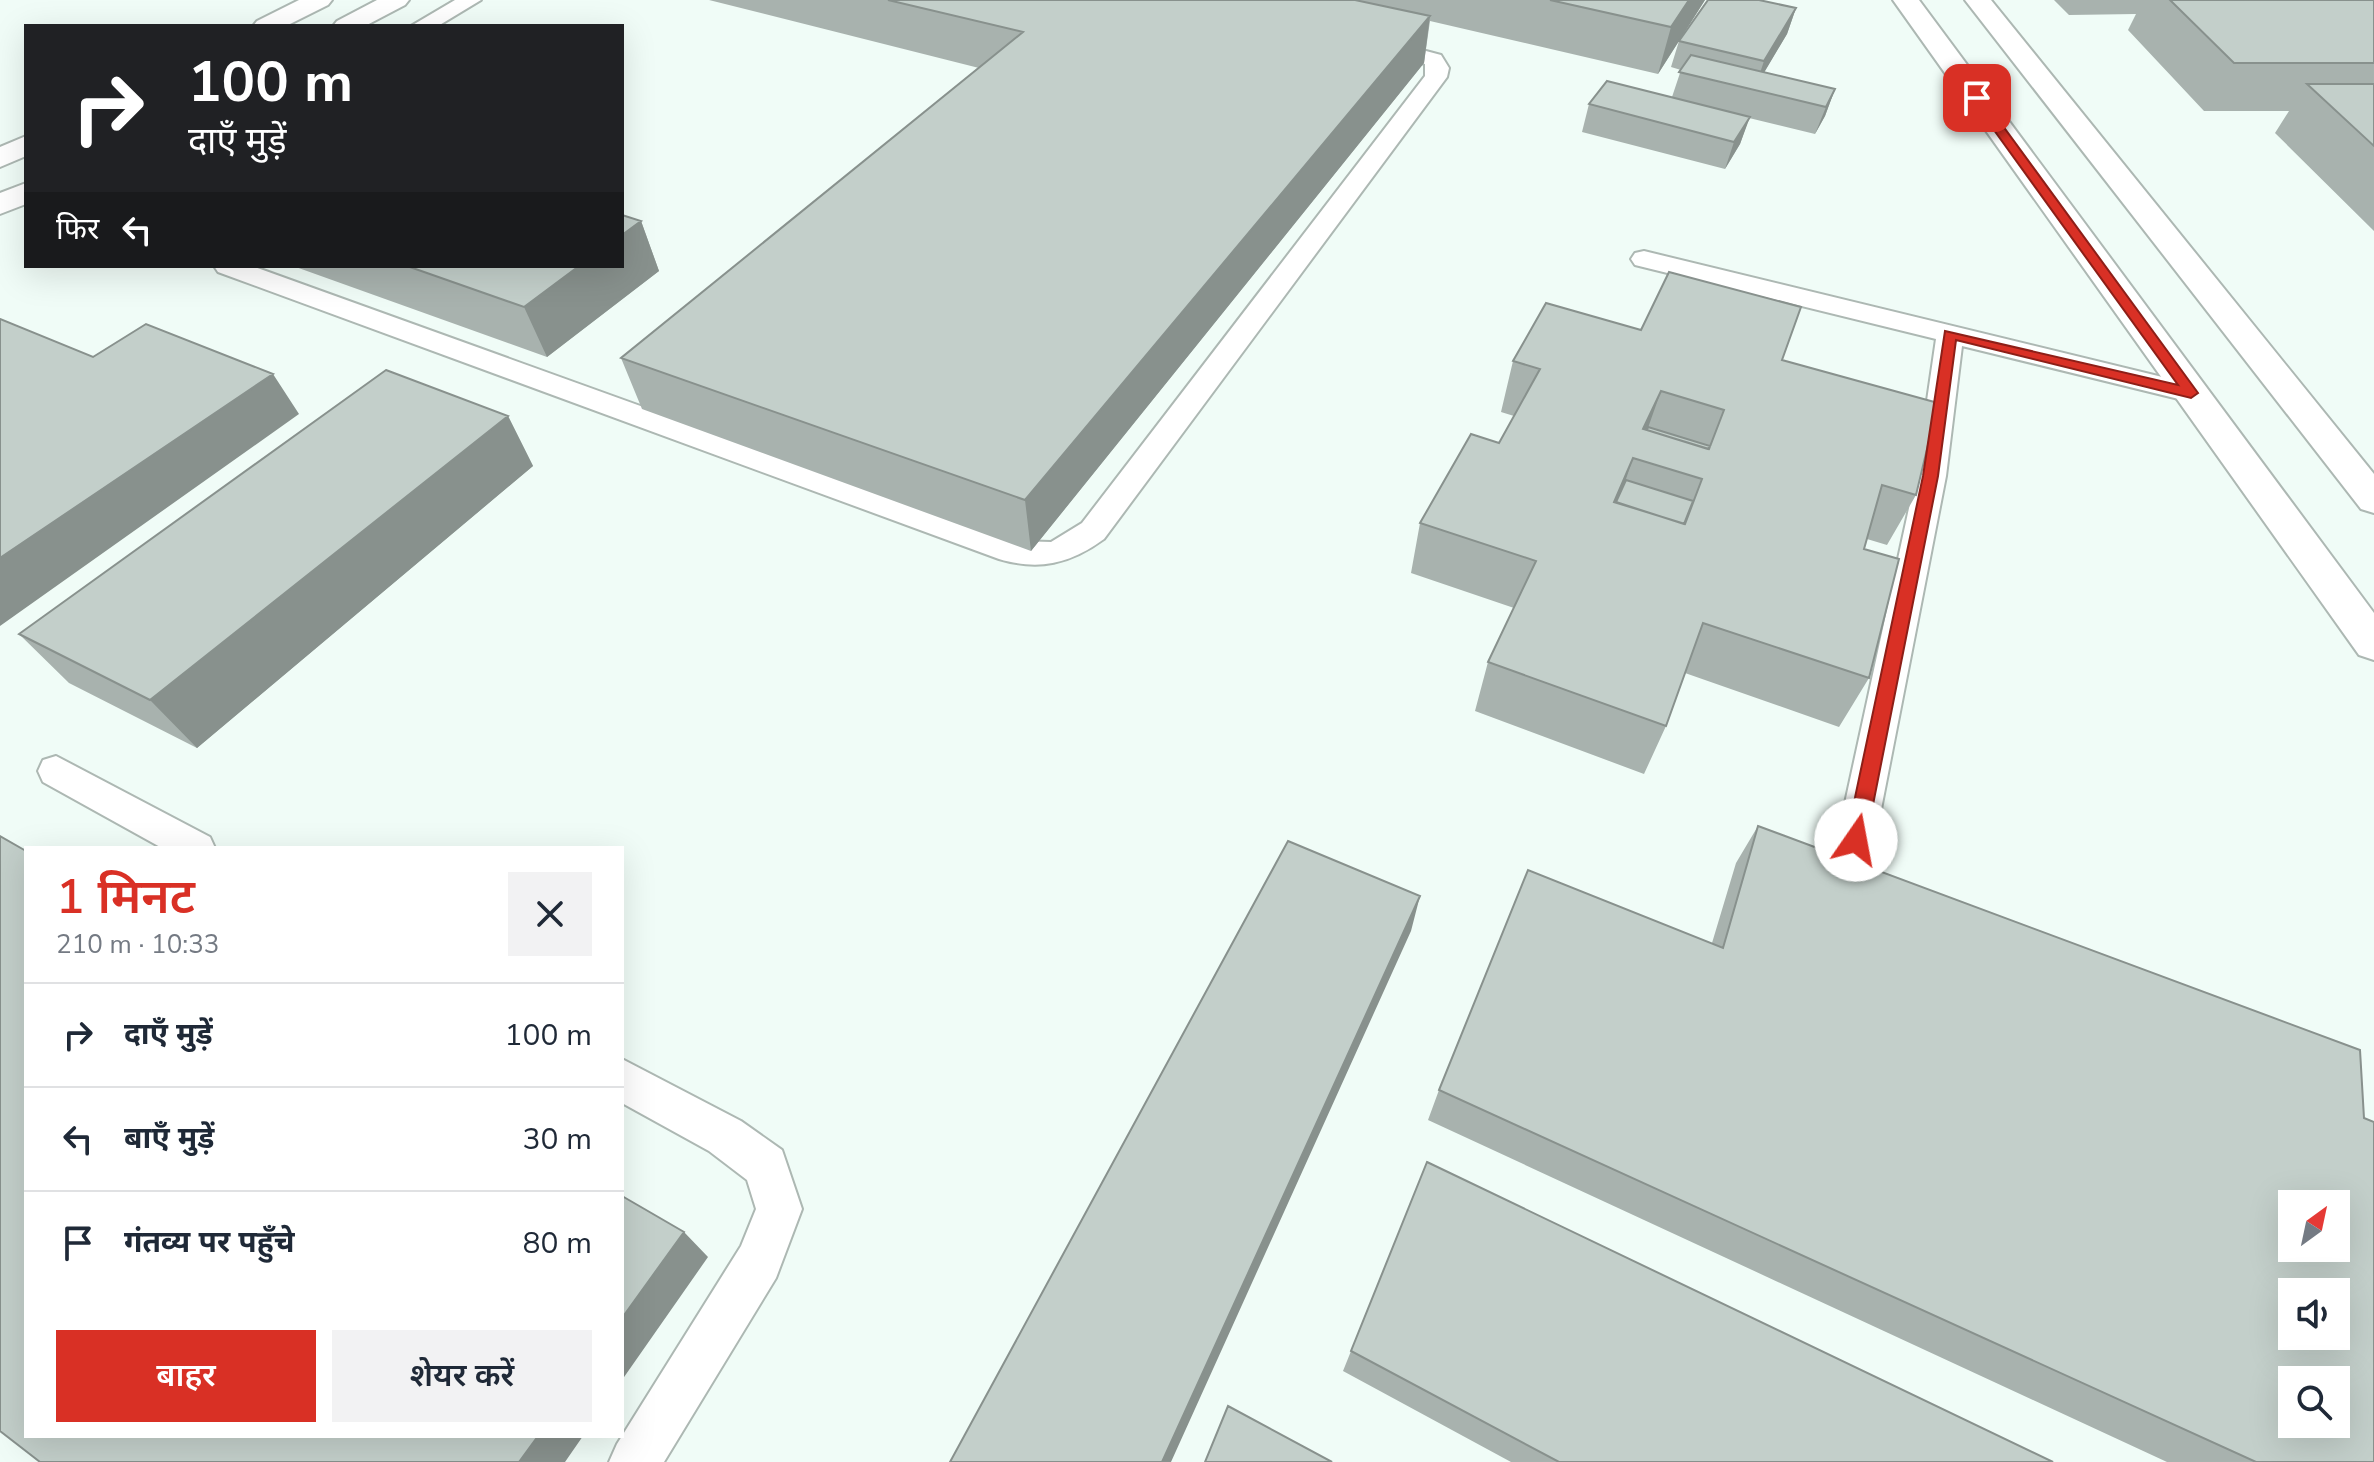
<!DOCTYPE html>
<html lang="hi">
<head>
<meta charset="utf-8">
<style>
  body { margin:0; font-family:"Nunito Sans","Noto Sans Devanagari",sans-serif; background:#f2f2f3; color:#1f2937; height:100vh; display:flex; flex-direction:column; font-size:30px; white-space:nowrap }
  * { box-sizing:border-box; margin:0 }
  p { font-size:26px; color:#747a83 }
  .icon { flex:none; width:44px; height:44px; fill:none; stroke:currentColor; stroke-width:2; stroke-linecap:round; stroke-linejoin:round }
  .map { position:relative; flex:1; overflow:hidden }
  .details { position:absolute; left:24px; top:846px; width:600px; height:592px; display:flex; flex-direction:column; background:#fff; border-radius:0px; box-shadow:0 8px 32px #0002 }
  .details>* { flex:none }
  .banner { position:absolute; left:24px; top:24px; width:600px; height:244px; border-radius:0px; box-shadow:0 8px 32px #0002; background:#202124; color:#fff; overflow:hidden }
  .needle { width:52px; rotate:33deg }
  .tools { position:absolute; left:2278px; top:1190px; display:grid; gap:16px }
  .tools a { display:grid; place-items:center; width:72px; height:72px; border-radius:0px; background:#fff; box-shadow:0 8px 32px #0002; font-size:40px }
  .pin { position:absolute; display:grid; place-items:center; width:68px; height:68px; color:#fff; margin:-34px; border-radius:16px; box-shadow:0 4px 12px #0006 }
  .me { position:absolute; width:88px; margin:-44px; rotate:12deg; stroke-linejoin:round; filter:drop-shadow(0 0 6px #0008) }
  .turn { display:flex; align-items:center; gap:28px; height:168px; padding:0 32px; font-size:36px }
  .turn .icon { width:104px; height:104px; stroke-width:2.5 }
  .turn b { display:block; font-size:56px; line-height:68px }
  .then { display:flex; align-items:center; height:76px; padding:0 32px; background:#0003; gap:16px; font-size:30px }
  .round { display:grid; place-items:center; flex:none; width:84px; height:84px; border-radius:0px; background:#f2f2f3 }
  .overview { display:flex; align-items:center; justify-content:space-between; height:136px; padding:0 32px }
  h1 { font-size:48px; font-weight:600; line-height:60px; color:#d93025 }
  .cta { display:flex; gap:16px; margin-top:auto; padding:16px 32px }
  .cta a { flex:1; height:92px; border-radius:0px; background:#d93025; color:#fff; font-size:32px; font-weight:600; line-height:92px; text-align:center }
  .cta a+a { background:#f2f2f3; color:#1f2937 }
  ul { padding:0; list-style:none }
  li { display:flex; align-items:center; gap:24px; height:104px; padding:0 32px; border-top:2px solid #e0e1e3 }
  li div { flex:1 }
  li b { display:block; font-size:30px }
  li em { font-style:normal }
  .map>svg:first-child { display:block }
  .lines { fill:none; stroke-linecap:round; stroke-linejoin:round }
  .service-casing { stroke:#adb8b3; stroke-width:4 }
  .tertiary-casing { stroke:#adb8b3; stroke-width:4 }
  .service { fill:#fff; fill-rule:evenodd }
  .tertiary { fill:#fff; fill-rule:evenodd }
  .wall { fill:#a8b2ae }
  .shaded-wall { fill:#88918d }
  .building { fill:#c3cfca; stroke:#88918d; stroke-width:2; fill-rule:evenodd }
  .route { fill:#d93025; stroke:#8d1f18; stroke-width:2 }
</style>
</head>
<body>
<div class="map">
<svg width="2374" height="1462" viewBox="0 0 2374 1462">
  <rect width="100%" height="100%" fill="#f0fcf7"/>
  <g class="lines">
    <defs>
      <path id="service" d="M 455,0 L 481,0 L 438,26 L 411,26 Z
        M 1377,38 L 1441,55 L 1449,68 L 1447,77 L 1104,539 C 1070,564 1039,571 999,559 L 218,272 L 214,266 L 252,266 L 1015,541 L 1051,542 L 1082,523 L 1425,76 L 1425,64 L 1369,49 L 1366,44 Z
        M 1644,251 L 2191,384 L 2201,387 L 2205,393 L 2201,399 L 2191,402 L 1962,346 L 1946,476 L 1875,840 L 1870,851 L 1856,856 L 1842,851 L 1837,840 L 1916,476 L 1936,339 L 1635,265 L 1631,259 L 1635,253 Z
        M 56,756 L 210,837 L 215,848 L 162,848 L 43,782 L 38,771 L 43,760 Z
        M 622,1059 L 741,1121 L 782,1150 L 802,1209 L 776,1278 L 664,1462 L 609,1462 L 617,1444 L 741,1246 L 756,1209 L 747,1180 L 709,1151 L 622,1103 Z"/>
      <path id="tertiary" d="M 299,0 L 332,0 L 328,5 L 286,26 L 253,26 L 257,21 Z
        M 377,0 L 409,0 L 405,5 L 365,26 L 333,26 L 337,21 Z
        M 1893,0 L 1919,0 L 2374,613 L 2374,660 L 2359,655 Z
        M 1965,0 L 1991,0 L 2374,474 L 2374,513 L 2361,509 Z
        M 26,136 L 26,156 L 0,167 L 0,147 Z
        M 26,183 L 26,204 L 0,214 L 0,193 Z"/>
    </defs>
    <!-- service casing -->
    <use href="#service" class="service-casing"/>
    <!-- tertiary casing -->
    <use href="#tertiary" class="tertiary-casing"/>
    <!-- service -->
    <use href="#service" class="service"/>
    <!-- tertiary -->
    <use href="#tertiary" class="tertiary"/>
  </g>
  <!-- wall -->
  <path class="wall" d="M 709,0 L 1705,0 L 1681,38 L 1796,8 L 1787,34 L 1764,72 L 1835,89 L 1825,116 L 1815,134 L 1749,118 L 1740,144 L 1725,169 L 1582,132 L 1589,104 L 1672,97 L 1681,70 L 1671,67 L 1679,41 L 1658,74 L 1430,21 L 1424,63 L 1031,551 L 642,409 L 621,358 L 979,68 Z
    M 2054,0 L 2374,0 L 2374,231 L 2275,133 L 2289,111 L 2204,111 L 2128,30 L 2136,14 L 2069,15 Z
    M 641,221 L 659,271 L 547,357 L 293,266 L 622,266 Z
    M 1641,330 L 1782,360 L 1916,495 L 1887,545 L 1867,539 L 1864,549 L 1869,678 L 1839,727 L 1685,673 L 1666,726 L 1644,774 L 1475,711 L 1488,662 L 1514,608 L 1411,573 L 1420,523 L 1499,443 L 1514,416 L 1501,412 L 1513,361 Z
    M 508,416 L 533,466 L 197,748 L 69,683 L 19,634 Z
    M 1758,826 L 2374,1462 L 2167,1462 L 1428,1120 L 1439,1090 L 1712,943 L 1736,863 Z
    M 1427,1162 L 2053,1462 L 1511,1462 L 1343,1371 Z"/>
  <!-- shaded-wall -->
  <path class="shaded-wall" d="M 1689,0 L 1705,0 L 1658,74 L 1671,27 Z
    M 1796,8 L 1787,34 L 1755,88 L 1764,61 Z
    M 1430,16 L 1424,63 L 1031,551 L 1025,500 Z
    M 1835,89 L 1825,116 L 1815,134 L 1826,107 Z
    M 1750,117 L 1740,144 L 1725,169 L 1734,142 Z
    M 641,221 L 659,271 L 547,357 L 524,307 L 579,266 L 622,266 L 622,235 Z
    M 273,374 L 299,414 L 0,626 L 0,558 Z
    M 1661,391 L 1643,442 L 1633,458 L 1616,509 L 1614,502 L 1643,429 Z
    M 508,416 L 533,466 L 197,748 L 150,700 Z
    M 1420,896 L 1411,931 L 1171,1462 L 1162,1462 Z
    M 684,1232 L 708,1257 L 622,1380 L 622,1318 Z
    M 538,1436 L 583,1436 L 565,1462 L 519,1462 Z"/>
  <!-- building -->
  <path class="building" d="M 888,0 L 1355,0 L 1430,16 L 1025,500 L 621,358 L 1023,32 Z
    M 1550,0 L 1689,0 L 1671,27 Z
    M 1708,0 L 1759,0 L 1796,8 L 1764,61 L 1679,41 Z
    M 2170,0 L 2374,0 L 2374,63 L 2234,63 Z
    M 1691,55 L 1835,89 L 1826,107 L 1679,72 Z
    M 1607,81 L 1750,117 L 1734,142 L 1589,104 Z
    M 2307,84 L 2374,84 L 2374,146 Z
    M 622,215 L 641,221 L 622,235 Z
    M 407,266 L 579,266 L 524,307 Z
    M 1669,272 L 1801,307 L 1782,360 L 1938,403 L 1916,495 L 1882,485 L 1864,549 L 1899,559 L 1869,678 L 1703,623 L 1666,726 L 1488,662 L 1536,561 L 1420,523 L 1471,434 L 1499,443 L 1540,369 L 1513,361 L 1546,303 L 1641,330 ZM 1661,391 L 1724,410 L 1709,449 L 1643,429 ZM 1633,458 L 1702,479 L 1685,524 L 1614,502 Z
    M 0,319 L 93,357 L 146,324 L 273,374 L 0,558 Z
    M 386,370 L 508,416 L 150,700 L 19,634 Z
    M 1648,427 L 1710,446 L 1708,449 L 1647,430 Z
    M 1626,480 L 1693,501 L 1684,524 L 1616,502 Z
    M 1758,826 L 2360,1050 L 2364,1118 L 2374,1122 L 2374,1462 L 2256,1462 L 1439,1090 L 1528,870 L 1723,948 ZM 2292,1204 L 2336,1204 L 2336,1248 L 2292,1248 ZM 2292,1292 L 2336,1292 L 2336,1336 L 2292,1336 ZM 2292,1380 L 2336,1380 L 2336,1424 L 2292,1424 Z
    M 0,836 L 26,851 L 26,1436 L 538,1436 L 519,1462 L 40,1462 L 0,1431 Z
    M 1288,841 L 1420,896 L 1162,1462 L 950,1462 Z
    M 1427,1162 L 2053,1462 L 1559,1462 L 1351,1351 Z
    M 622,1196 L 684,1232 L 622,1318 Z
    M 1228,1406 L 1332,1462 L 1205,1462 Z"/>
  <!-- route -->
  <path class="route" d="M 1973,96 L 1981,96 L 2198,393 L 2191,398 L 1956,340 L 1938,476 L 1866,840 L 1863,846 L 1849,846 L 1846,840 L 1923,476 L 1945,331 L 2178,385 L 1973,101 Z"/>
</svg>
<div class="tools">
<a><svg class="needle" viewBox="-14 -14 28 28"><path d="M0-13l5 13h-10z" fill="#e53935"/><path d="M0 13l5-13h-10z" fill="#747a83"/></svg></a>
<a><svg class="icon" aria-label="sound" viewBox="0 0 24 24"><path d="M4 9h4l5-4v14l-5-4H4zM17 9q2 3 0 6"/></svg></a>
<a><svg class="icon" aria-label="search" viewBox="0 0 24 24"><circle cx="10" cy="10" r="6"/><path d="M15 15l6 6"/></svg></a>
</div>
<div class="pin" style="left:1977px;top:98px;background:#d93025"><svg class="icon" aria-label="arrive" viewBox="0 0 24 24"><path d="M6 21V4h12l-3 4 3 4H6"/></svg></div>
<svg class="me" style="left:1856px;top:840px" viewBox="-20 -20 40 40"><circle r="19" fill="#fff"/><path d="M0-13L10 11 0 6-10 11z" fill="#d93025"/></svg>
<div class="banner">
<div class="turn"><svg class="icon" aria-label="right" viewBox="0 0 24 24"><path d="M7 20v-9h11M14 6l5 5-5 5"/></svg><div><b>100 m</b>दाएँ मुड़ें</div></div>
<div class="then">फिर<svg class="icon" aria-label="left" viewBox="0 0 24 24"><path d="M17 20v-9H6M10 6l-5 5 5 5"/></svg></div>
</div>
<section class="details">
<div class="overview"><div><h1>1 मिनट</h1><p>210 m · 10:33</p></div><a class="round"><svg class="icon" aria-label="close" viewBox="0 0 24 24"><path d="M6 6l12 12M18 6L6 18"/></svg></a></div>
<ul>
<li><svg class="icon" aria-label="right" viewBox="0 0 24 24"><path d="M7 20v-9h11M14 6l5 5-5 5"/></svg><div><b>दाएँ मुड़ें</b></div><em>100 m</em></li>
<li><svg class="icon" aria-label="left" viewBox="0 0 24 24"><path d="M17 20v-9H6M10 6l-5 5 5 5"/></svg><div><b>बाएँ मुड़ें</b></div><em>30 m</em></li>
<li><svg class="icon" aria-label="arrive" viewBox="0 0 24 24"><path d="M6 21V4h12l-3 4 3 4H6"/></svg><div><b>गंतव्य पर पहुँचे</b></div><em>80 m</em></li>
</ul>
<div class="cta"><a>बाहर</a><a>शेयर करें</a></div>
</section>
</div>
</body>
</html>
